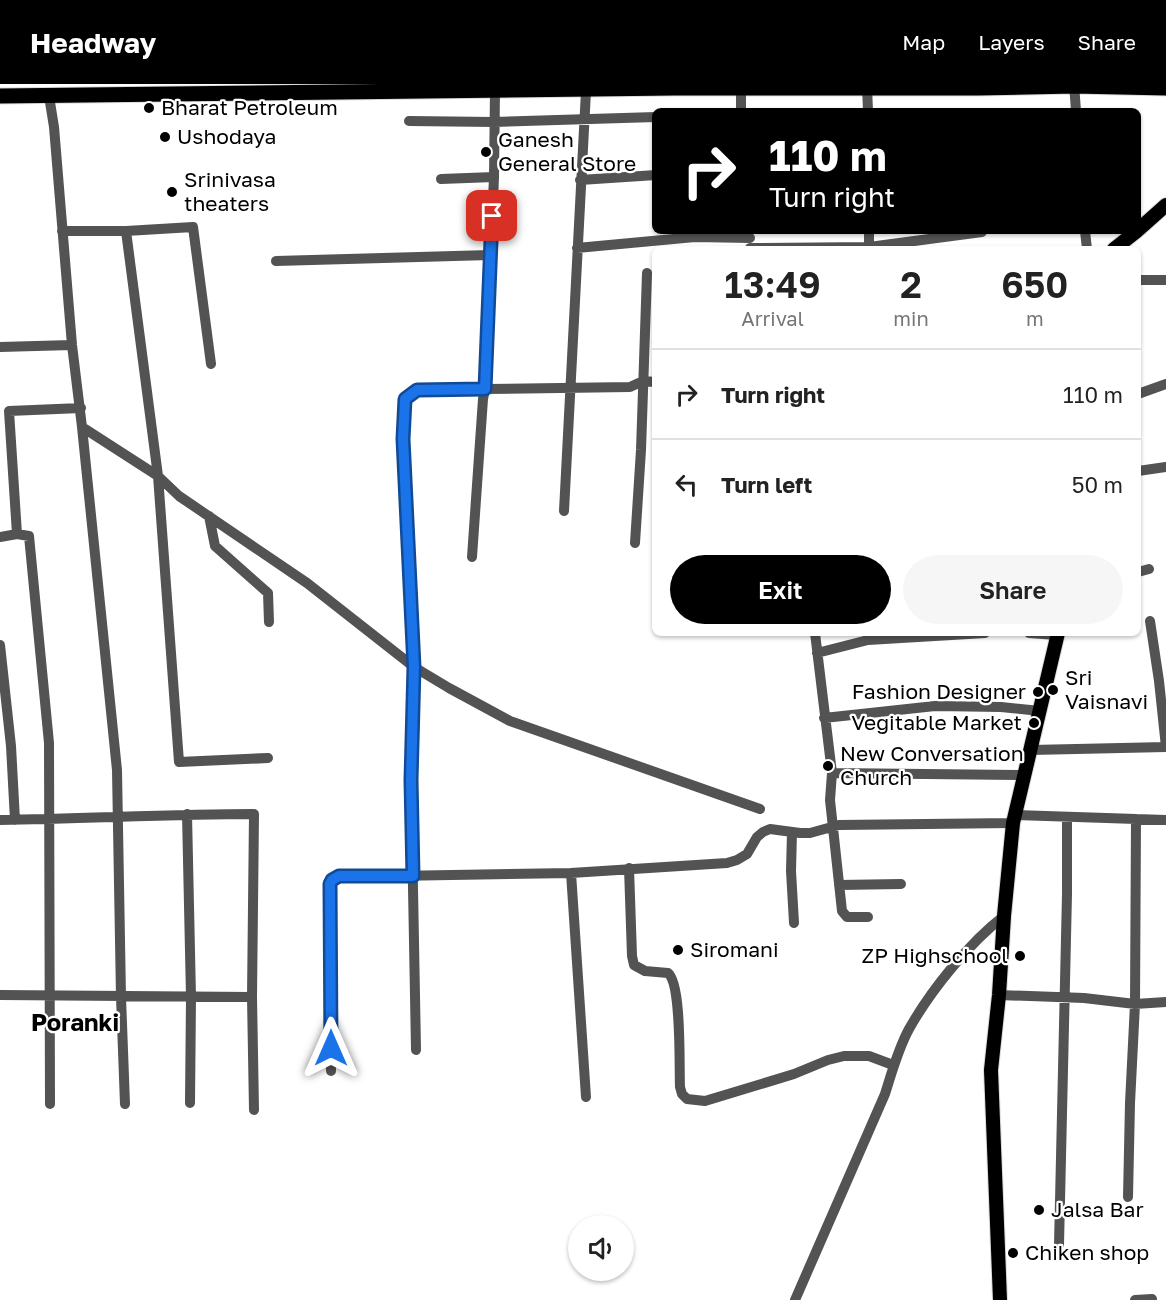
<!DOCTYPE html>
<html lang="en">
<head>
<meta charset="utf-8">
<style>
  body { margin:0; font-family:"Golos Text",sans-serif; background:#f6f6f6; color:#222; height:100vh; display:flex; flex-direction:column; font-size:22px; white-space:nowrap }
  * { box-sizing:border-box; margin:0 }
  p { font-size:20px; color:#767676 }
  .icon { flex:none; width:33px; height:33px; fill:none; stroke:currentColor; stroke-width:2; stroke-linecap:round; stroke-linejoin:round }
  .map { position:relative; flex:1; overflow:hidden }
  .details { position:absolute; left:652px; top:162px; width:489px; height:390px; display:flex; flex-direction:column; background:#fff; border-radius:9px; box-shadow:0 2px 4px #0004 }
  .details>* { flex:none }
  .guide { position:absolute; left:652px; top:24px; width:489px; height:126px; border-radius:9px; box-shadow:0 2px 4px #0004; background:#000; color:#fff; overflow:hidden }
  .buttons { position:absolute; left:568px; top:1131px; display:grid; gap:12px }
  .buttons a { display:grid; place-items:center; width:66px; height:66px; border-radius:50%; background:#fff; box-shadow:0 2px 4px #0004; font-size:30px }
  .pin { position:absolute; display:grid; place-items:center; width:51px; height:51px; color:#fff; margin:-26px; border-radius:12px; box-shadow:0 3px 9px #0006 }
  .me { position:absolute; width:66px; margin:-33px; rotate:0deg; stroke-linejoin:round; filter:drop-shadow(0 0 4px #0008) }
  .turn { display:flex; align-items:center; gap:21px; height:126px; padding:0 18px; font-size:27px }
  .turn .icon { width:78px; height:78px; stroke-width:2.5 }
  .turn b { display:block; font-size:42px; line-height:51px }
  .eta { display:flex; justify-content:space-evenly; align-items:center; height:102px; text-align:center }
  .eta b { font-size:36px; font-weight:600; line-height:42px }
  .primary-button { display:flex; gap:12px; margin-top:auto; padding:12px 18px }
  .primary-button a { flex:1; height:69px; border-radius:36px; background:#000; color:#fff; font-size:24px; font-weight:600; line-height:69px; text-align:center }
  .primary-button a+a { background:#f6f6f6; color:#222 }
  ul { padding:0; list-style:none }
  li { display:flex; align-items:center; gap:18px; height:90px; padding:0 18px; border-top:2px solid #e0e0e0 }
  li div { flex:1 }
  li b { display:block; font-size:22px }
  li em { font-style:normal }
  header { display:flex; align-items:center; gap:36px; box-sizing:border-box; height:84px; padding:0 30px; background:#000; color:#fff }
  header strong { font-size:28px }
  nav { display:flex; gap:33px; margin-inline-start:auto; font-size:21px }
  .map>svg:first-child { display:block }
  .lines { fill:none; stroke-linecap:round; stroke-linejoin:round }
  .major-casing { stroke:#dbdbdb; stroke-width:16 }
  .highway-casing { stroke:#dbdbdb; stroke-width:17 }
  .minor { stroke:#535353; stroke-width:10 }
  .major { stroke:#000; stroke-width:14 }
  .highway { stroke:#000; stroke-width:15 }
  .route-casing { stroke:#114b97; stroke-width:15 }
  .route { stroke:#1a73e8; stroke-width:10 }
  .poi-dot { fill:#000; stroke:#fff; stroke-width:2 }
  .labels { text-anchor:middle; stroke-width:4.5; stroke-linejoin:round; paint-order:stroke }
  .poi-label { font-size:21px; fill:#000; stroke:#fff; text-anchor:start }
  .quarter-label { font-size:24px; font-weight:bold; fill:#000; stroke:#fff }
</style>
</head>
<body>
<header>
<strong>Headway</strong>
<nav><a>Map</a><a>Layers</a><a>Share</a></nav>
</header>
<div class="map">
<svg width="1166" height="1216" viewBox="0 0 1166 1216">
  <rect width="100%" height="100%" fill="#fff"/>
  <g class="lines">
    <defs>
      <path id="major" d="M 1138,146 L 1166,121
        M 1114,165 L 1137,147
        M 1000,1216 L 991,986 L 999,911 L 1004,832 L 1013,739 L 1058,549"/>
      <path id="highway" d="M 0,12 L 675,4 L 979,4 L 1074,2 L 1166,4"/>
    </defs>
    <!-- major casing -->
    <use href="#major" class="major-casing"/>
    <!-- highway casing -->
    <use href="#highway" class="highway-casing"/>
    <!-- minor -->
    <path class="minor" d="M 1074,0 L 1076,27
      M 867,3 L 868,27
      M 741,5 L 741,27
      M 495,6 L 494,93 L 485,305 L 630,303 L 643,297 L 656,298
      M 49,12 L 54,43 L 72,261 L 82,343 L 158,392 L 179,412 L 307,499 L 414,583 L 449,604 L 510,637 L 760,725
      M 409,37 L 494,38 L 656,33
      M 441,95 L 494,93
      M 580,96 L 656,91
      M 62,147 L 126,147 L 158,392 L 179,678 L 268,674
      M 126,147 L 193,143 L 211,280
      M 869,147 L 869,165
      M 1085,147 L 1087,165
      M 577,164 L 695,153 L 750,154
      M 750,164 L 869,163 L 982,148
      M 276,177 L 490,171
      M 1138,196 L 1166,196
      M 0,263 L 72,261
      M 1138,310 L 1166,300
      M 82,343 L 117,686 L 121,913 L 125,1020
      M 1138,387 L 1166,383
      M 564,427 L 586,7
      M 209,432 L 215,462 L 268,509 L 269,538
      M 0,453 L 17,450
      M 635,459 L 641,366 L 647,189
      M 1138,488 L 1149,485
      M 1150,537 L 1159,597 L 1166,663
      M 815,549 L 832,689 L 1025,691
      M 1029,549 L 1057,551
      M 0,561 L 11,662 L 15,736
      M 817,569 L 868,556 L 985,549
      M 824,634 L 935,622 L 1001,623 L 1040,627
      M 1031,666 L 1166,663
      M 832,689 L 830,716 L 842,827 L 847,833 L 868,833
      M 187,730 L 191,913 L 190,1019
      M 1015,731 L 1166,736
      M 0,736 C 85,735 170,730 254,730 L 252,913 L 254,1026
      M 792,748 L 791,787 L 794,839
      M 629,784 L 632,872 L 634,881 L 645,887 L 668,889 C 682,900 679,983 680,1003 L 682,1010 L 687,1015 L 705,1017 L 794,990 L 828,976 L 844,972 L 869,972 L 893,981
      M 571,789 L 586,1013
      M 839,801 L 901,800
      M 0,911 L 252,913
      M 999,911 L 1084,914 L 1135,920 L 1166,918
      M 416,966 L 411,696 L 414,583 L 403,355 L 405,315 L 417,306 L 485,305 L 483,315 L 472,473
      M 331,987 L 330,800 L 335,793 L 571,789 L 727,779 L 737,776 L 747,770 L 757,753 L 763,748 L 770,745 L 800,749 L 810,749 L 839,741 L 1013,739
      M 50,1020 L 49,659 L 29,452 L 17,450 L 9,327 L 81,324
      M 1128,1113 L 1130,1019 L 1135,920 L 1136,735
      M 1059,1161 L 1067,810 L 1067,733
      M 795,1216 L 885,1010 C 892,988 898,965 909,945 C 931,906 969,859 1004,832
      M 1135,1216 L 1152,1215"/>
    <!-- major -->
    <use href="#major" class="major"/>
    <!-- highway -->
    <use href="#highway" class="highway"/>
  </g>
  <g class="lines">
    <defs>
      <path id="route" d="M 331,964 L 330,800 L 332,796 L 339,792 L 413,792 L 411,696 L 414,583 L 403,355 L 405,315 L 417,306 L 485,305 L 492,132"/>
    </defs>
    <!-- route casing -->
    <use href="#route" class="route-casing"/>
    <!-- route -->
    <use href="#route" class="route"/>
  </g>
  <!-- markers -->
  <g class="poi-dot">
    <circle cx="149" cy="24" r="6"/>
    <circle cx="165" cy="53" r="6"/>
    <circle cx="486" cy="68" r="6"/>
    <circle cx="172" cy="108" r="6"/>
    <circle cx="1053" cy="606" r="6"/>
    <circle cx="1038" cy="608" r="6"/>
    <circle cx="1034" cy="639" r="6"/>
    <circle cx="828" cy="682" r="6"/>
    <circle cx="678" cy="866" r="6"/>
    <circle cx="1020" cy="872" r="6"/>
    <circle cx="1039" cy="1126" r="6"/>
    <circle cx="1013" cy="1169" r="6"/>
  </g>
  <g class="labels">
    <!-- poi labels -->
    <g class="poi-label">
      <text x="161" y="31">Bharat Petroleum</text>
      <text x="177" y="60">Ushodaya</text>
      <text x="498" y="63">Ganesh<tspan x="498" dy="24">General Store</tspan></text>
      <text x="184" y="103">Srinivasa<tspan x="184" dy="24">theaters</tspan></text>
      <text x="1065" y="601">Sri<tspan x="1065" dy="24">Vaisnavi</tspan></text>
      <text x="1026" y="615" text-anchor="end">Fashion Designer</text>
      <text x="1022" y="646" text-anchor="end">Vegitable Market</text>
      <text x="840" y="677">New Conversation<tspan x="840" dy="24">Church</tspan></text>
      <text x="690" y="873">Siromani</text>
      <text x="1008" y="879" text-anchor="end">ZP Highschool</text>
      <text x="1051" y="1133">Jalsa Bar</text>
      <text x="1025" y="1176">Chiken shop</text>
    </g>
    <!-- quarter labels -->
    <g class="quarter-label">
      <text x="75" y="947">Poranki</text>
    </g>
  </g>
</svg>
<div class="buttons">
<a><svg class="icon" aria-label="sound" viewBox="0 0 24 24"><path d="M4 9h4l5-4v14l-5-4H4zM17 9q2 3 0 6"/></svg></a>
</div>
<div class="pin" style="left:492px;top:132px;background:#d93025"><svg class="icon" aria-label="arrive" viewBox="0 0 24 24"><path d="M6 21V4h12l-3 4 3 4H6"/></svg></div>
<svg class="me" style="left:331px;top:964px" viewBox="-20 -20 40 40"><path d="M0-17L14 15 0 8-14 15z" fill="#1a73e8" stroke="#fff" stroke-width="4"/></svg>
<div class="guide">
<div class="turn"><svg class="icon" aria-label="right" viewBox="0 0 24 24"><path d="M7 20v-9h11M14 6l5 5-5 5"/></svg><div><b>110 m</b>Turn right</div></div>
</div>
<section class="details">
<div class="eta">
<div><b>13:49</b><p>Arrival</p></div>
<div><b>2</b><p>min</p></div>
<div><b>650</b><p>m</p></div>
</div>
<ul>
<li><svg class="icon" aria-label="right" viewBox="0 0 24 24"><path d="M7 20v-9h11M14 6l5 5-5 5"/></svg><div><b>Turn right</b></div><em>110 m</em></li>
<li><svg class="icon" aria-label="left" viewBox="0 0 24 24"><path d="M17 20v-9H6M10 6l-5 5 5 5"/></svg><div><b>Turn left</b></div><em>50 m</em></li>
</ul>
<div class="primary-button"><a>Exit</a><a>Share</a></div>
</section>
</div>
</body>
</html>
